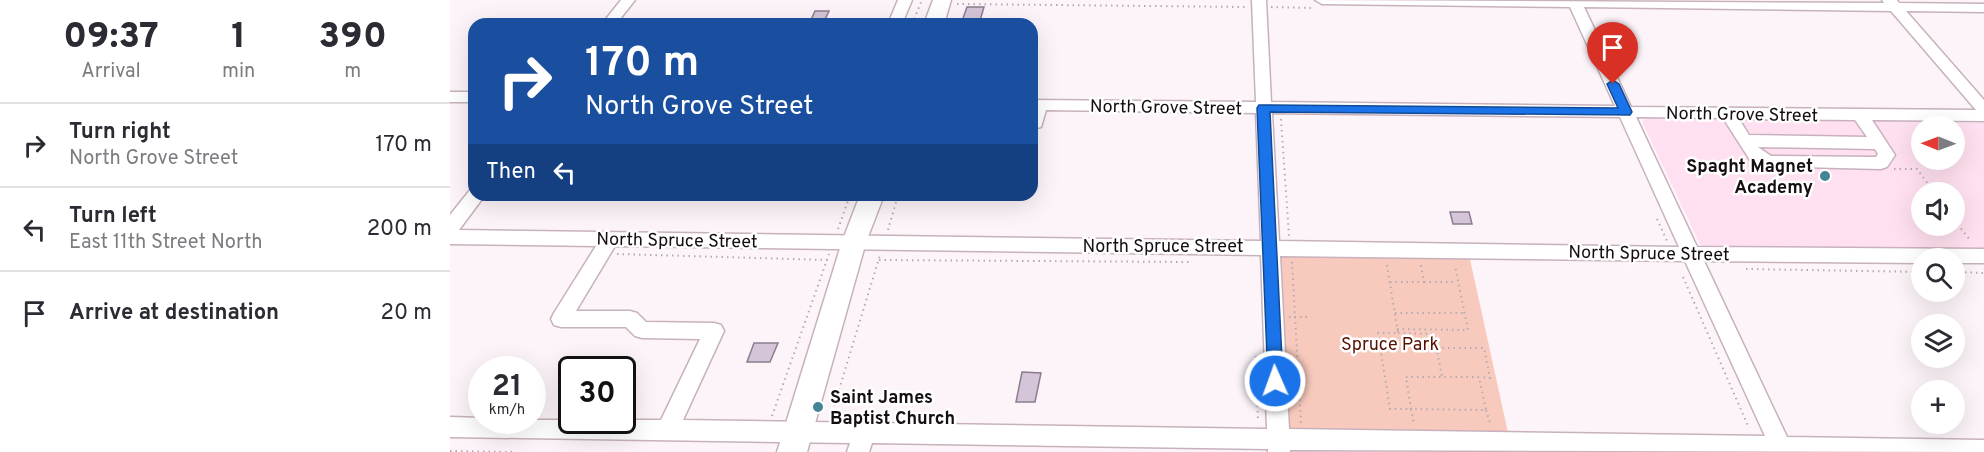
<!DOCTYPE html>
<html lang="en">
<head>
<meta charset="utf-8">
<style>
  body { margin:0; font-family:Overpass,sans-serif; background:#f7f7f7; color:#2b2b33; height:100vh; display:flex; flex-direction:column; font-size:22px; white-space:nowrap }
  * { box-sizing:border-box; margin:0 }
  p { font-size:20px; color:#7c7c81 }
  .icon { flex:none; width:33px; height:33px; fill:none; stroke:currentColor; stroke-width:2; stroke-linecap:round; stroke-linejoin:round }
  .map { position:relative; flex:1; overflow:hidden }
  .sheet { display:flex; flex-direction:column; background:#fff; width:450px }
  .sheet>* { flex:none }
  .guide { position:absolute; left:18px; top:18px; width:570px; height:183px; border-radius:18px; box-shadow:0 6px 24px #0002; background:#1a4fa0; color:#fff; overflow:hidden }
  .needle { width:39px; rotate:271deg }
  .fabs { position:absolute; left:1461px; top:116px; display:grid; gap:12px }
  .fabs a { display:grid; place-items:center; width:54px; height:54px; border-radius:50%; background:#fff; box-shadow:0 6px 24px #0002; font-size:30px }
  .speed { position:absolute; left:18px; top:356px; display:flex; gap:12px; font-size:30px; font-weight:700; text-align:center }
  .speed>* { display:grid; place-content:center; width:78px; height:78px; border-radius:50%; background:#fff; box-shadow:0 6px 24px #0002; line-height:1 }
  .speed small { font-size:15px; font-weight:400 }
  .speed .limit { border:3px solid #111; border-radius:9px; background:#fff; color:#111 }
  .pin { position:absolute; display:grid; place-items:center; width:51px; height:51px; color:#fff; margin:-62px -26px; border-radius:50% 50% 50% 0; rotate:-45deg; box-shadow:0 0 6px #0007 }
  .pin .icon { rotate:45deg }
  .me { position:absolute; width:66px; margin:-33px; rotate:358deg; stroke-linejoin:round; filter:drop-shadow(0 0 4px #0008) }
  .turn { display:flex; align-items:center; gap:21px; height:126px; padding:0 18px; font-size:27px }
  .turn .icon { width:78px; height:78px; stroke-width:2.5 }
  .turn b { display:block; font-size:42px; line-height:51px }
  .then { display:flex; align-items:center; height:57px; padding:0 18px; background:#0003; gap:12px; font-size:22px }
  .eta { display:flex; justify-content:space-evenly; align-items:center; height:102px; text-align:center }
  .eta b { font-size:36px; font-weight:800; line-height:42px }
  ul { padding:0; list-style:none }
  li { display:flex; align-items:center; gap:18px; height:84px; padding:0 18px; border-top:2px solid #e1e1e2 }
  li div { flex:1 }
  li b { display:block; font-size:22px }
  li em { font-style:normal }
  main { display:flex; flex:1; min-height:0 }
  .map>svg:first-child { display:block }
  .built { fill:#ffe0f0; fill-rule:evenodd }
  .green { fill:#f8cabd }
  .building { fill:#d4c6d8; stroke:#8b7d8e; stroke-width:1.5 }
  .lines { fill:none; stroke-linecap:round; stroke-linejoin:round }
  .minor-casing { stroke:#c7b1bd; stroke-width:3 }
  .major-casing { stroke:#c7b1bd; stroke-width:3 }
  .path { stroke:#b3abaf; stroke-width:2; stroke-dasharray:1.5 4; stroke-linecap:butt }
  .minor { fill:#fff; fill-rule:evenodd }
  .major { fill:#fff; fill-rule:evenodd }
  .route { fill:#1a73e8; stroke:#114b97; stroke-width:1.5 }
  .poi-dot { fill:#438497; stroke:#fff; stroke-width:2 }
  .labels { text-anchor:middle; stroke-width:5; stroke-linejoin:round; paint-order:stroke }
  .street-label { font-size:18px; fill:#150e12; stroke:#fff }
  .poi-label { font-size:18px; font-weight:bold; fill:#150e12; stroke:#fff; text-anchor:end }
  .park-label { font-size:18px; fill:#581000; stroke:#fff }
</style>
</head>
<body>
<main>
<section class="sheet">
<div class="eta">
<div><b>09:37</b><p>Arrival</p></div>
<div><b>1</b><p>min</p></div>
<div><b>390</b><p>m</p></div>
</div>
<ul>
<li><svg class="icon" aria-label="right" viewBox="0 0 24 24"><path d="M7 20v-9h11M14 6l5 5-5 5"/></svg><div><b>Turn right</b><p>North Grove Street</p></div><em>170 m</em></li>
<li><svg class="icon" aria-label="left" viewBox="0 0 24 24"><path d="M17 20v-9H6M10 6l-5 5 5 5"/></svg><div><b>Turn left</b><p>East 11th Street North</p></div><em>200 m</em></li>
<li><svg class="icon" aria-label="arrive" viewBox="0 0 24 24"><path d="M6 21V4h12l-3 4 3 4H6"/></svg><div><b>Arrive at destination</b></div><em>20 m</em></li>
</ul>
</section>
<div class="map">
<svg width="1534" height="452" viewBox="0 0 1534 452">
  <rect width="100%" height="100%" fill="#fdf4f9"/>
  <!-- built -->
  <path class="built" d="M 1202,118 L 1534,123 L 1534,251 L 1258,248 L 1251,246 L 1193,124 L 1193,120 ZM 1472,126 L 1504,126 L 1504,159 L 1472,159 ZM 1472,192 L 1504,192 L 1504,225 L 1472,225 Z"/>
  <!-- green -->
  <path class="green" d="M 820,247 L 1018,250 L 1060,442 L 828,438 Z"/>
  <!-- building -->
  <path class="building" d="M 517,7 L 534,7 L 529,24 L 511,24 Z
    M 365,11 L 379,11 L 373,24 L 359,24 Z
    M 1000,212 L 1019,212 L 1022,224 L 1003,224 Z
    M 304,343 L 328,343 L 320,362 L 297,362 Z
    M 572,372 L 591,373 L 585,402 L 566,402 Z"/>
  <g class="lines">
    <defs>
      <path id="minor" d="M 171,0 L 185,0 L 166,24 L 152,24 Z
        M 448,0 L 462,0 L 452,24 L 438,24 Z
        M 802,0 L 816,0 L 821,102 L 1165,106 L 1120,7 L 872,4 L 865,0 L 1434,3 L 1432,0 L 1447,0 L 1449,3 L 1534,4 L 1534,12 L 1456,11 L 1534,100 L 1534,121 L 1422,120 L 1445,155 L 1437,167 L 1431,169 L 1313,166 L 1300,160 L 1273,118 L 1186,117 L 1247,247 L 1534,249 L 1534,263 L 1504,263 L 1504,258 L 1472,258 L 1472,263 L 1254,261 L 1337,437 L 1534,440 L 1534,452 L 840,450 L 840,452 L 818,452 L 818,449 L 422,443 L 419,452 L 397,452 L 400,443 L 0,437 L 0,417 L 32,418 L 32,420 L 211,420 L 250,339 L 192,338 L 185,336 L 176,327 L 111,327 L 104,325 L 101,319 L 104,313 L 146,246 L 0,244 L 0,215 L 20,190 L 24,189 L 24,195 L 35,195 L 9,230 L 811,241 L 806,113 L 596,110 L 591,127 L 582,129 L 582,100 L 806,102 ZM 1134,7 L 1441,11 L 1526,110 L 1181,107 ZM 822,113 L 1170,117 L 1229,247 L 829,241 ZM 1289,119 L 1405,120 L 1417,137 L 1299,135 ZM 1308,147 L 1425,149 L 1428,154 L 1426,157 L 1321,156 ZM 165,246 L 811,255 L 817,429 L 233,420 L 274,331 L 271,325 L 264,323 L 196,322 L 187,313 L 180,311 L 126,311 ZM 830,256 L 1235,261 L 1315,436 L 839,429 Z
        M 0,92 L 24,92 L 24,102 L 0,102 Z"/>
      <path id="major" d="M 483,0 L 501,0 L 494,24 L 474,24 Z
        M 410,195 L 434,195 L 416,242 L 357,452 L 327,452 L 392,242 Z"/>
    </defs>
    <!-- minor casing -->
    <use href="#minor" class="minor-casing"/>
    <!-- major casing -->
    <use href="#major" class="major-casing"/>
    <!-- path -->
    <path class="path" d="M 507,4 L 795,7
      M 821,7 L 864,8
      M 462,24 L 472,0
      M 831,119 L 839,236
      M 1444,169 L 1467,169 L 1484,192
      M 1207,219 L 1217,241
      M 1504,220 L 1521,241
      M 388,229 L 400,195
      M 438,230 L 448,195
      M 167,254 L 377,260
      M 429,260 L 741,262
      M 842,262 L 851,424
      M 937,265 L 948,333 L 928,333 L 940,409 L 961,409
      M 1296,269 L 1472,272
      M 1504,272 L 1534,273
      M 1233,277 L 1299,428
      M 940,282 L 974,282 L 971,265
      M 974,282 L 1007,282
      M 945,313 L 1014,313
      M 839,317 L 860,317
      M 947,329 L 1018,330 L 1005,266
      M 948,333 L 984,334 L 992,377
      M 987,348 L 1034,348 L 1040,378 L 1031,377
      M 806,356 L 808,422
      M 956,377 L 1029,377 L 1036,410 L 961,409 Z
      M 961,409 L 964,424
      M 1036,410 L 1041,426
      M 322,416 L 379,254
      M 381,416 L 430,255
      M 0,451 L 62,452"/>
    <!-- minor -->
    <use href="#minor" class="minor"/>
    <!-- major -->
    <use href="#major" class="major"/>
  </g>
  <!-- route -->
  <path class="route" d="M 1163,80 L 1169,84 L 1182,112 L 1180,115 L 820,112 L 833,381 L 831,386 L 825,388 L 820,386 L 818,381 L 807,108 L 809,105 L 1168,108 L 1157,84 Z"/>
  <!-- markers -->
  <g class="poi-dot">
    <circle cx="1375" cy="176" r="6"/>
    <circle cx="368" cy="407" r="6"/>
  </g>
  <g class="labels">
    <!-- street labels -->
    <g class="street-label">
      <text transform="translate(716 107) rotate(1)" y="6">North Grove Street</text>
      <text transform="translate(1292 114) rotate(1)" y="6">North Grove Street</text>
      <text transform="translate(227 240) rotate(1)" y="6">North Spruce Street</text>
      <text x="713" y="252">North Spruce Street</text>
      <text transform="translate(1199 253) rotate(1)" y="6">North Spruce Street</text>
    </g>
    <!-- poi labels -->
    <g class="poi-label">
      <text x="1363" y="172">Spaght Magnet<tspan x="1363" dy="21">Academy</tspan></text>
      <text x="380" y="403" text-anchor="start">Saint James<tspan x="380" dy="21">Baptist Church</tspan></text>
    </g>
    <!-- park labels -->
    <g class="park-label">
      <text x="940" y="350">Spruce Park</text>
    </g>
  </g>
</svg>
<div class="fabs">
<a><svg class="needle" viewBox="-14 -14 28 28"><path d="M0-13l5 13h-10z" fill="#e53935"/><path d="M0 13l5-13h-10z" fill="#7c7c81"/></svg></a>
<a><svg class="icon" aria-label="sound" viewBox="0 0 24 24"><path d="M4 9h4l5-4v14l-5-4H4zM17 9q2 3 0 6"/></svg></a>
<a><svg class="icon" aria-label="search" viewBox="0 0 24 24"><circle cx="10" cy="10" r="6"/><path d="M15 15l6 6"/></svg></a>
<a><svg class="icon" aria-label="layers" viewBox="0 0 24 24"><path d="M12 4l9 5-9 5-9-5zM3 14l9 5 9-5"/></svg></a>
<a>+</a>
</div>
<div class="speed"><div>21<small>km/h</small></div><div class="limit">30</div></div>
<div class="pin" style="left:1163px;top:84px;background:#d93025"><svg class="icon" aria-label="arrive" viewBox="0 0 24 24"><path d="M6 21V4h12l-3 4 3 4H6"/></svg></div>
<svg class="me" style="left:825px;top:381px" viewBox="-20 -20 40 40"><circle r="17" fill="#1a73e8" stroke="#fff" stroke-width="3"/><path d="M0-11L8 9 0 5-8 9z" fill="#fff"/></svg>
<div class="guide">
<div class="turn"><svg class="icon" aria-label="right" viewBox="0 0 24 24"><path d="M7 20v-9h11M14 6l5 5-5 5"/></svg><div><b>170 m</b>North Grove Street</div></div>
<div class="then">Then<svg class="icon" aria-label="left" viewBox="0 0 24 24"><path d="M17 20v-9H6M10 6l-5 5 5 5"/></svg></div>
</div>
</div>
</main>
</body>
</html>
